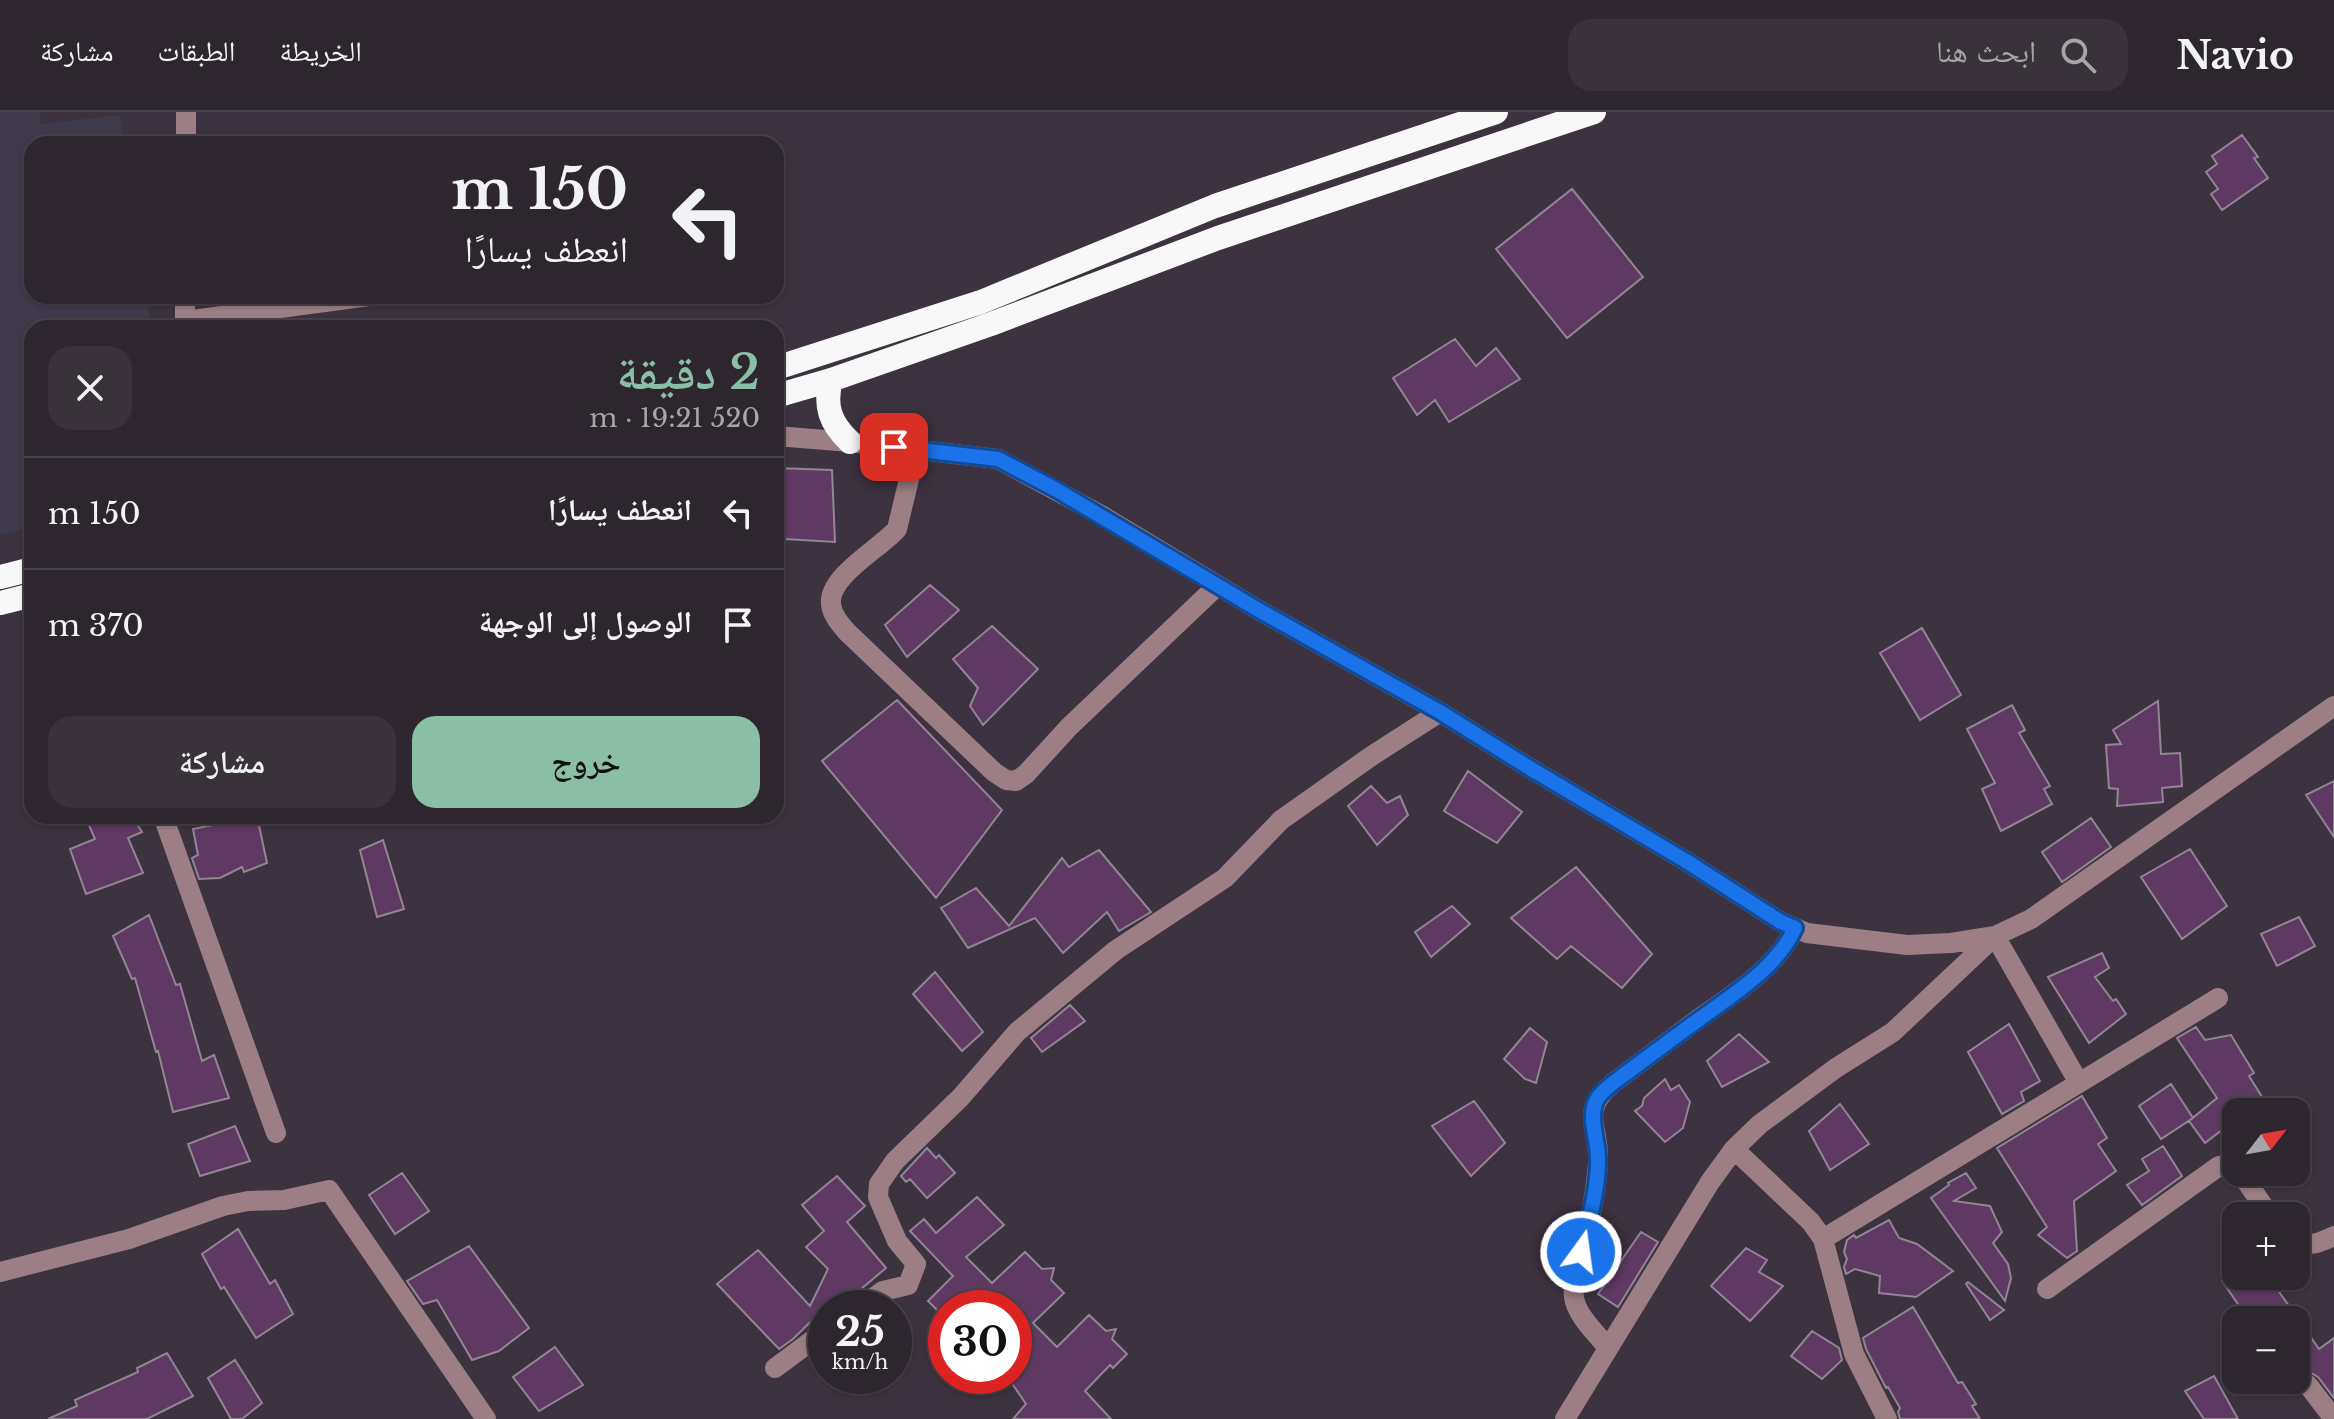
<!DOCTYPE html>
<html lang="ar">
<head>
<meta charset="utf-8">
<style>
  body { margin:0; font-family:"Libre Baskerville","Noto Naskh Arabic",serif; background:#3a323b; color:#f1f3f6; direction:rtl; height:100vh; display:flex; flex-direction:column; font-size:30px; white-space:nowrap }
  * { box-sizing:border-box; margin:0 }
  p { font-size:26px; color:#a7a5aa }
  .icon { flex:none; width:44px; height:44px; fill:none; stroke:currentColor; stroke-width:2; stroke-linecap:round; stroke-linejoin:round }
  .map { position:relative; flex:1; overflow:hidden; direction:ltr }
  .sheet { position:absolute; left:24px; top:208px; width:760px; height:504px; display:flex; flex-direction:column; background:#2e262f; border-radius:24px; box-shadow:0 2px 6px #0004,0 0 0 2px #49434b; direction:rtl }
  .sheet>* { flex:none }
  .top-card { position:absolute; left:24px; top:24px; width:760px; height:168px; border-radius:24px; box-shadow:0 2px 6px #0004,0 0 0 2px #49434b; direction:rtl; background:#2e262f; color:#f1f3f6; overflow:hidden }
  .needle { width:52px; rotate:59deg }
  .tools { position:absolute; left:2222px; top:986px; display:grid; gap:16px }
  .tools a { display:grid; place-items:center; width:88px; height:88px; border-radius:16px; background:#2e262f; box-shadow:0 2px 6px #0004,0 0 0 2px #49434b; font-size:40px }
  .speed { position:absolute; left:808px; top:1178px; display:flex; gap:16px; font-size:40px; font-weight:700; text-align:center }
  .speed>* { display:grid; place-content:center; width:104px; height:104px; border-radius:50%; background:#2e262f; box-shadow:0 2px 6px #0004,0 0 0 2px #49434b; line-height:1 }
  .speed small { font-size:20px; font-weight:400 }
  .speed .limit { border:12px solid #d22; background:#fff; color:#111 }
  .pin { position:absolute; display:grid; place-items:center; width:68px; height:68px; color:#fff; margin:-34px; border-radius:16px; box-shadow:0 4px 12px #0006 }
  .me { position:absolute; width:88px; margin:-44px; rotate:14deg; stroke-linejoin:round; filter:drop-shadow(0 0 6px #0008) }
  .turn { display:flex; align-items:center; gap:28px; height:168px; padding:0 24px; font-size:36px }
  .turn .icon { width:104px; height:104px; stroke-width:2.5 }
  .turn b { display:block; font-size:56px; line-height:68px }
  .round { display:grid; place-items:center; flex:none; width:84px; height:84px; border-radius:24px; background:#3a323b }
  .summary { display:flex; align-items:center; justify-content:space-between; height:136px; padding:0 24px }
  h1 { font-size:48px; font-weight:600; line-height:60px; color:#8abfa5 }
  .primary-button { display:flex; gap:16px; margin-top:auto; padding:16px 24px }
  .primary-button a { flex:1; height:92px; border-radius:24px; background:#8abfa5; color:#111; font-size:32px; font-weight:600; line-height:92px; text-align:center }
  .primary-button a+a { background:#3a323b; color:#f1f3f6 }
  ul { padding:0; list-style:none }
  li { display:flex; align-items:center; gap:24px; height:112px; padding:0 24px; border-top:2px solid #49434b }
  li div { flex:1 }
  li b { display:block; font-size:30px }
  li em { font-style:normal }
  header { display:flex; align-items:center; gap:48px; box-sizing:border-box; height:112px; padding:0 40px; background:#2e262f; border-bottom:2px solid #49434b }
  header strong { font-size:38px }
  nav { display:flex; gap:44px; margin-inline-start:auto; font-size:28px }
  .search { width:560px; height:72px; background:#3a323b; display:flex; align-items:center; gap:20px; box-sizing:border-box; padding:0 28px; border-radius:24px; color:#a7a5aa; font-size:30px }
  .map>svg:first-child { display:block }
  .industrial { fill:#3f3b4d }
  .building { fill:#5e3a63; stroke:#928594; stroke-width:2 }
  .lines { fill:none; stroke-linecap:round; stroke-linejoin:round }
  .minor { stroke:#9b7f85; stroke-width:20 }
  .highway { stroke:#f8f8f8; stroke-width:24 }
  .route-casing { stroke:#114b97; stroke-width:20 }
  .route { stroke:#1a73e8; stroke-width:14 }
</style>
</head>
<body>
<header>
<strong>Navio</strong>
<div class="search"><svg class="icon" aria-label="search" viewBox="0 0 24 24"><circle cx="10" cy="10" r="6"/><path d="M15 15l6 6"/></svg>ابحث هنا</div>
<nav><a>الخريطة</a><a>الطبقات</a><a>مشاركة</a></nav>
</header>
<div class="map">
<svg width="2334" height="1307" viewBox="0 0 2334 1307">
  <rect width="100%" height="100%" fill="#3d323f"/>
  <!-- industrial -->
  <path class="industrial" d="M 0,0 L 39,0 L 41,12 L 120,3 L 124,32 L 32,32 L 32,184 L 147,184 L 151,216 L 32,216 L 32,415 L 0,423 Z"/>
  <!-- building -->
  <path class="building" d="M 2242,23 L 2258,45 L 2254,46 L 2268,66 L 2222,98 L 2211,82 L 2218,77 L 2206,60 L 2217,52 L 2212,44 Z
    M 1572,77 L 1643,165 L 1567,226 L 1496,137 Z
    M 1455,227 L 1476,254 L 1496,236 L 1520,267 L 1449,310 L 1435,288 L 1417,303 L 1393,266 Z
    M 776,356 L 832,358 L 835,430 L 785,427 L 776,430 Z
    M 930,473 L 959,498 L 907,545 L 885,513 Z
    M 992,514 L 1038,557 L 983,613 L 970,594 L 978,576 L 953,547 Z
    M 1922,516 L 1961,583 L 1920,608 L 1880,541 Z
    M 897,588 L 1002,698 L 936,786 L 822,649 Z
    M 2158,589 L 2161,642 L 2180,641 L 2182,674 L 2162,676 L 2163,690 L 2117,694 L 2118,677 L 2109,676 L 2106,633 L 2121,632 L 2113,618 Z
    M 2012,593 L 2025,618 L 2019,621 L 2050,674 L 2044,677 L 2052,692 L 2001,719 L 1982,677 L 1995,671 L 1967,617 Z
    M 1468,659 L 1522,700 L 1497,731 L 1444,699 Z
    M 2334,669 L 2334,725 L 2306,683 Z
    M 1371,674 L 1387,691 L 1400,684 L 1408,703 L 1377,733 L 1348,694 Z
    M 85,704 L 132,704 L 142,720 L 128,726 L 143,761 L 86,782 L 70,737 L 95,727 Z
    M 257,704 L 267,751 L 244,760 L 242,755 L 220,766 L 199,767 L 192,746 L 198,743 L 193,717 Z
    M 2091,706 L 2111,735 L 2062,770 L 2042,740 Z
    M 383,728 L 404,797 L 377,805 L 360,738 Z
    M 2190,737 L 2227,794 L 2182,827 L 2141,765 Z
    M 1099,738 L 1151,800 L 1119,819 L 1107,800 L 1063,841 L 1035,806 L 968,836 L 941,796 L 976,776 L 1009,814 L 1062,746 L 1069,755 Z
    M 1576,755 L 1652,842 L 1622,876 L 1571,834 L 1557,847 L 1511,806 Z
    M 1452,794 L 1470,812 L 1431,845 L 1415,820 Z
    M 149,803 L 176,873 L 180,872 L 202,949 L 214,943 L 229,986 L 173,1000 L 158,939 L 156,940 L 135,866 L 132,867 L 113,824 Z
    M 2299,805 L 2315,834 L 2277,854 L 2261,822 Z
    M 2102,841 L 2109,856 L 2095,865 L 2113,889 L 2116,887 L 2126,902 L 2089,931 L 2048,865 Z
    M 935,860 L 983,920 L 962,939 L 913,882 Z
    M 1070,893 L 1085,909 L 1042,940 L 1031,926 Z
    M 2009,912 L 2040,969 L 2021,980 L 2024,989 L 2002,1002 L 1968,940 Z
    M 2196,915 L 2205,928 L 2231,923 L 2254,961 L 2249,964 L 2264,988 L 2262,1000 L 2236,1000 L 2236,1007 L 2205,1031 L 2189,1009 L 2217,986 L 2177,926 Z
    M 1530,916 L 1547,930 L 1536,971 L 1525,967 L 1504,947 Z
    M 1739,922 L 1769,950 L 1722,975 L 1707,949 Z
    M 1665,967 L 1671,978 L 1679,973 L 1690,990 L 1683,1016 L 1665,1030 L 1635,999 L 1642,994 L 1644,986 Z
    M 2171,972 L 2193,1006 L 2161,1027 L 2139,994 Z
    M 2082,984 L 2107,1026 L 2098,1032 L 2116,1059 L 2074,1089 L 2077,1139 L 2067,1146 L 2038,1123 L 2047,1115 L 1997,1036 Z
    M 1474,989 L 1505,1031 L 1471,1064 L 1432,1014 Z
    M 1840,992 L 1869,1032 L 1830,1058 L 1809,1019 Z
    M 235,1014 L 250,1049 L 200,1064 L 188,1032 Z
    M 2163,1034 L 2182,1064 L 2142,1093 L 2127,1073 L 2149,1059 L 2142,1047 Z
    M 927,1036 L 936,1046 L 939,1043 L 955,1061 L 927,1086 L 910,1067 L 906,1070 L 901,1064 Z
    M 402,1061 L 429,1099 L 395,1122 L 369,1083 Z
    M 1966,1061 L 1976,1076 L 1954,1089 L 1990,1094 L 2002,1120 L 1993,1131 L 2008,1152 L 2011,1166 L 2005,1189 L 1931,1086 L 1949,1073 L 1948,1071 Z
    M 837,1064 L 865,1094 L 847,1110 L 886,1156 L 841,1194 L 834,1187 L 793,1227 L 779,1237 L 717,1172 L 758,1138 L 810,1194 L 828,1157 L 806,1135 L 824,1119 L 802,1093 Z
    M 977,1085 L 1004,1113 L 966,1145 L 992,1171 L 1025,1140 L 1042,1157 L 1054,1156 L 1051,1168 L 1064,1181 L 1033,1211 L 1057,1235 L 1089,1203 L 1106,1219 L 1116,1217 L 1112,1227 L 1127,1242 L 1113,1256 L 1110,1253 L 1085,1279 L 1111,1307 L 1013,1307 L 1026,1292 L 1007,1264 L 1014,1264 L 1014,1196 L 946,1196 L 946,1207 L 928,1189 L 953,1164 L 910,1119 L 924,1107 L 936,1121 Z
    M 1889,1108 L 1899,1126 L 1917,1132 L 1953,1159 L 1916,1185 L 1879,1181 L 1880,1164 L 1855,1157 L 1846,1162 L 1844,1155 L 1847,1147 L 1844,1140 L 1847,1128 L 1854,1123 L 1856,1126 Z
    M 238,1117 L 270,1172 L 275,1168 L 293,1202 L 256,1226 L 224,1175 L 221,1177 L 202,1142 Z
    M 1641,1120 L 1658,1130 L 1618,1195 L 1598,1182 Z
    M 469,1134 L 529,1216 L 499,1239 L 472,1248 L 437,1188 L 423,1192 L 407,1169 Z
    M 1746,1136 L 1767,1148 L 1759,1160 L 1783,1174 L 1750,1209 L 1711,1174 Z
    M 2229,1164 L 2268,1164 L 2319,1237 L 2334,1226 L 2334,1286 L 2318,1265 L 2311,1261 L 2296,1238 L 2296,1208 L 2249,1208 L 2222,1169 Z
    M 1968,1170 L 2004,1198 L 1990,1208 L 1966,1172 Z
    M 1913,1195 L 1958,1271 L 1962,1270 L 1976,1292 L 1972,1294 L 1980,1307 L 1900,1307 L 1898,1300 L 1900,1296 L 1888,1275 L 1886,1276 L 1866,1237 L 1863,1226 Z
    M 1812,1219 L 1839,1236 L 1842,1248 L 1822,1267 L 1791,1244 Z
    M 555,1235 L 583,1273 L 539,1299 L 513,1265 Z
    M 167,1241 L 193,1284 L 147,1307 L 48,1307 L 77,1294 L 75,1288 L 138,1260 L 137,1256 Z
    M 235,1248 L 262,1291 L 242,1307 L 231,1307 L 208,1266 Z
    M 2214,1264 L 2238,1307 L 2204,1307 L 2185,1279 Z"/>
  <g class="lines">
    <!-- minor -->
    <path class="minor" d="M 186,32 L 186,0
      M 185,209 L 369,184
      M 185,216 L 185,184
      M 776,324 L 850,330 L 998,347 L 1101,403 L 1257,497 L 1440,600 L 1528,655 L 1686,749 L 1781,810 L 1807,821 L 1907,833 L 1951,831 L 1995,824 L 2031,807 L 2334,594
      M 916,338 L 897,417 C 881,436 828,464 831,492 C 832,503 840,512 847,520 L 994,660 L 1006,668 L 1016,669 L 1026,662 L 1069,615 L 1217,474
      M 163,704 L 276,1021
      M 1734,1037 L 1811,1110 L 1823,1127 L 1854,1242 L 1887,1307
      M 2240,1060 L 2270,1104
      M 1823,1127 L 2079,971
      M 2296,1127 C 2308,1137 2321,1130 2334,1124
      M 0,1160 L 129,1127 L 223,1094 L 248,1089 L 284,1088 L 329,1078 L 486,1307
      M 2047,1177 L 2219,1054 L 2229,1052 L 2236,1057
      M 859,1196 L 883,1179 L 908,1173 L 916,1152 L 897,1129 L 878,1085 L 879,1072 L 895,1049 L 961,985 L 1017,920 L 1116,838 L 1225,766 L 1281,708 L 1370,645 L 1440,600
      M 1608,1236 C 1597,1222 1576,1203 1574,1185 C 1571,1160 1584,1135 1589,1112 C 1593,1092 1597,1070 1598,1050 C 1600,1013 1578,1000 1613,971 C 1641,950 1669,929 1697,908 C 1732,883 1777,856 1795,816
      M 775,1256 L 826,1218
      M 2308,1273 L 2334,1307
      M 1565,1307 L 1710,1070 L 1734,1037 L 1760,1012 L 1836,956 L 1893,920 L 1995,824 L 2079,971 L 2218,886"/>
    <!-- highway -->
    <path class="highway" d="M 776,256 L 981,190 L 1215,94 L 1496,0
      M 831,268 C 824,294 830,311 850,330
      M 776,284 L 831,268 L 991,212 L 1218,126 L 1594,0
      M 0,465 L 32,457
      M 0,491 L 32,483"/>
  </g>
  <g class="lines">
    <defs>
      <path id="route" d="M 894,335 L 998,347 L 1055,377 L 1257,497 L 1440,600 L 1528,655 L 1686,749 L 1781,810 L 1795,816 C 1777,856 1732,883 1698,908 C 1669,929 1641,950 1613,971 C 1605,978 1596,984 1594,995 C 1590,1011 1598,1030 1598,1046 C 1599,1072 1588,1115 1581,1140"/>
    </defs>
    <!-- route casing -->
    <use href="#route" class="route-casing"/>
    <!-- route -->
    <use href="#route" class="route"/>
  </g>
</svg>
<div class="tools">
<a><svg class="needle" viewBox="-14 -14 28 28"><path d="M0-13l5 13h-10z" fill="#e53935"/><path d="M0 13l5-13h-10z" fill="#a7a5aa"/></svg></a>
<a>+</a>
<a>−</a>
</div>
<div class="speed"><div>25<small>km/h</small></div><div class="limit">30</div></div>
<div class="pin" style="left:894px;top:335px;background:#d93025"><svg class="icon" aria-label="arrive" viewBox="0 0 24 24"><path d="M6 21V4h12l-3 4 3 4H6"/></svg></div>
<svg class="me" style="left:1581px;top:1140px" viewBox="-20 -20 40 40"><circle r="17" fill="#1a73e8" stroke="#fff" stroke-width="3"/><path d="M0-11L8 9 0 5-8 9z" fill="#fff"/></svg>
<div class="top-card">
<div class="turn"><svg class="icon" aria-label="left" viewBox="0 0 24 24"><path d="M17 20v-9H6M10 6l-5 5 5 5"/></svg><div><b>150 m</b>انعطف يسارًا</div></div>
</div>
<section class="sheet">
<div class="summary"><div><h1>2 دقيقة</h1><p>520 m · 19:21</p></div><a class="round"><svg class="icon" aria-label="close" viewBox="0 0 24 24"><path d="M6 6l12 12M18 6L6 18"/></svg></a></div>
<ul>
<li><svg class="icon" aria-label="left" viewBox="0 0 24 24"><path d="M17 20v-9H6M10 6l-5 5 5 5"/></svg><div><b>انعطف يسارًا</b></div><em>150 m</em></li>
<li><svg class="icon" aria-label="arrive" viewBox="0 0 24 24"><path d="M6 21V4h12l-3 4 3 4H6"/></svg><div><b>الوصول إلى الوجهة</b></div><em>370 m</em></li>
</ul>
<div class="primary-button"><a>خروج</a><a>مشاركة</a></div>
</section>
</div>
</body>
</html>
